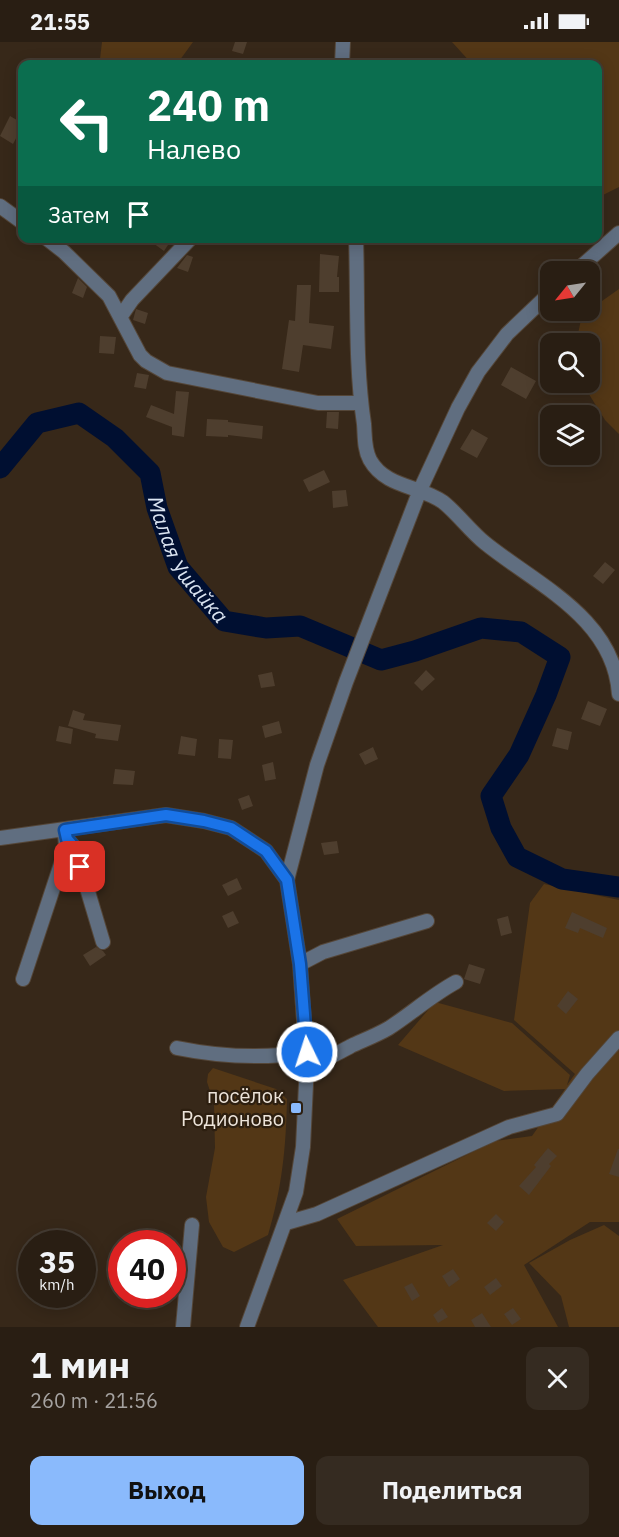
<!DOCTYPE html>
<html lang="ru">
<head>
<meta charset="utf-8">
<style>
  body { margin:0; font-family:"IBM Plex Sans",sans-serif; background:#352b21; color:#f1f3f6; height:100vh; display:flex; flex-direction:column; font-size:22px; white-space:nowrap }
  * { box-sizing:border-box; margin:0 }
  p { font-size:20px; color:#a5a2a0 }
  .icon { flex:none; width:33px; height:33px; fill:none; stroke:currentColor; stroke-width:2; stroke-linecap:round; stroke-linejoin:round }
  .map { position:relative; height:1285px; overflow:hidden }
  .sheet { display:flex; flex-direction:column; background:#291e13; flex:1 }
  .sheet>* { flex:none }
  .banner { position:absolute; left:18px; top:18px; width:584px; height:183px; border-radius:12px; box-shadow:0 3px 15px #0003,0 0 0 2px #453c33; background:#0b6e4f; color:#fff; overflow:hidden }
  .needle { width:39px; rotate:240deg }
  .fabs { position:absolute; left:540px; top:219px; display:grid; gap:12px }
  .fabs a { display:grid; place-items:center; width:60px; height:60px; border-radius:12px; background:#291e13; box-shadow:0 3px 15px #0003,0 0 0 2px #453c33; font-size:30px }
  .speed { position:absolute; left:18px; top:1188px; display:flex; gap:12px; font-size:30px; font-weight:700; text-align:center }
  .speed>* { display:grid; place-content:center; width:78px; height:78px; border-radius:50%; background:#291e13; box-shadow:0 3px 15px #0003,0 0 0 2px #453c33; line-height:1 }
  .speed small { font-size:15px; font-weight:400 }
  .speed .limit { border:9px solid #d22; background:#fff; color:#111 }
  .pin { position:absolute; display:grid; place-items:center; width:51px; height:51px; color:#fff; margin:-26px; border-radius:12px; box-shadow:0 3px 9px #0006 }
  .me { position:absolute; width:66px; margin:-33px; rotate:356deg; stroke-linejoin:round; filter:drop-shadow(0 0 4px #0008) }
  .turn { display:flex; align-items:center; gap:21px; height:126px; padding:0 30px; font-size:27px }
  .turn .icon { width:78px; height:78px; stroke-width:2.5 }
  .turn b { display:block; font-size:42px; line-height:51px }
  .then { display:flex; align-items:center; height:57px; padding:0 30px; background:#0003; gap:12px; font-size:22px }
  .round { display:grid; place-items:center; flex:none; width:63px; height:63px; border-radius:12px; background:#352b21 }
  .overview { display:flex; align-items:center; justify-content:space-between; height:102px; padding:0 30px }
  h1 { font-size:36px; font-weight:800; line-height:45px }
  .action { display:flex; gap:12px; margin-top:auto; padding:12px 30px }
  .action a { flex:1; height:69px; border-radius:12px; background:#8abafc; color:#111; font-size:24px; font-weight:800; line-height:69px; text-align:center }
  .action a+a { background:#352b21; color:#f1f3f6 }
  .status { display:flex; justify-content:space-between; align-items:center; height:42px; padding:0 30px; background:#291e13; direction:ltr }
  .status svg { height:16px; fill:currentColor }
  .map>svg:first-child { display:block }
  .green { fill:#533716 }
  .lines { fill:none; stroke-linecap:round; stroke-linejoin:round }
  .river { stroke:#000f31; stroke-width:21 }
  .building { fill:#4e3e2e }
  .minor-casing { stroke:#544638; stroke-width:16 }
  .minor { stroke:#606e80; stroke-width:14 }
  .route-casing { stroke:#114b97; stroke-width:15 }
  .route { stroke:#1a73e8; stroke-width:10 }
  .poi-dot { fill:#8abafc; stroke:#2d1f10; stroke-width:2 }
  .labels { text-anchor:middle; stroke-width:4.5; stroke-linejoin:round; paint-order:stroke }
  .poi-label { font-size:20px; fill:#ede4da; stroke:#2d1f10; text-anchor:end }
  .water-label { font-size:21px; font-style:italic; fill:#dbe5f2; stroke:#2d1f10 }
</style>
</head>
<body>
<div class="status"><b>21:55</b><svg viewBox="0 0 49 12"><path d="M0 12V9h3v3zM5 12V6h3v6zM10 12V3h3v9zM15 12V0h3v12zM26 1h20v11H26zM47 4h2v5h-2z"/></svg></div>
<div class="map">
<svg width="619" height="1285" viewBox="0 0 619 1285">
  <rect width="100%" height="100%" fill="#372819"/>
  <!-- green -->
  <path class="green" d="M 102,0 L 193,0 L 177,22 L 111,22 L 100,17 Z
    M 452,0 L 619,0 L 619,145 L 597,156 L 597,22 L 472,22 Z
    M 619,247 L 619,392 L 605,378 L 582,341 L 590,340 L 590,302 L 576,301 L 582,273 Z
    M 544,842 L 619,858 L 619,1180 L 590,1180 L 524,1223 L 558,1285 L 378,1285 L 343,1238 L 443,1203 L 356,1204 L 337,1177 L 495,1099 L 532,1094 L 565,1047 L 504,1049 L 398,1003 L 435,960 L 512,981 L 570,1033 L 567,1043 L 575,1032 L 514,978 L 530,861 Z
    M 213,1026 L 276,1047 L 287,1057 C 286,1106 282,1146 268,1193 L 234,1210 L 223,1205 L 209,1180 L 206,1155 L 215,1106 L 214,1061 L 207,1040 L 208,1032 Z
    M 604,1183 L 619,1194 L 619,1285 L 569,1285 L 561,1254 L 529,1221 L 570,1198 Z"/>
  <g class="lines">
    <!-- river -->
    <path class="river" id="s1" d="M 0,426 L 37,381 L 79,371 L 115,396 L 150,431 L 157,466 L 178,525 L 224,579 L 266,586 L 300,584 L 381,618 L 415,609 L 481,586 L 521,590 L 560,615 L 546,653 L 519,713 L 491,754 L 501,786 L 517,815 L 562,837 L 619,845"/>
  </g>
  <!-- building -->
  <path class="building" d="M 235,0 L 247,0 L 243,12 L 232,9 Z
    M 10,74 L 22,81 L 22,85 L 13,102 L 0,94 Z
    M 146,196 L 165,196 L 170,200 L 164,209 Z
    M 320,212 L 339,214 L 337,235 L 339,235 L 339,250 L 319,250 Z
    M 187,213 L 193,215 L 188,230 L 177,226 Z
    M 78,236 L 87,245 L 83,256 L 72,251 Z
    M 297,243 L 311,243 L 309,281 L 334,284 L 331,307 L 303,303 L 299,330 L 282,327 L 289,278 L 295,279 Z
    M 136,267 L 148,271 L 145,282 L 133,278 Z
    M 100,294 L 116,295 L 114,312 L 99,311 Z
    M 511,325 L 536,339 L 526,357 L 501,343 Z
    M 137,331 L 149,333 L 146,347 L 134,345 Z
    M 176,349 L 189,350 L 184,395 L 172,393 L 172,385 L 146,375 L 151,363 L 174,372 Z
    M 327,370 L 339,370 L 338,387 L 326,386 Z
    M 207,377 L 228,378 L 228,380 L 263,384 L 262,397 L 228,393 L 228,395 L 206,394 Z
    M 472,387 L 488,396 L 477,416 L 460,407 Z
    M 324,428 L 330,440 L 309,450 L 303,438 Z
    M 346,448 L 348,464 L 333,466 L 332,449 Z
    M 605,520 L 615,528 L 603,542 L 593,534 Z
    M 426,628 L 435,637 L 422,649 L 414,641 Z
    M 272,630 L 275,644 L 261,646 L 258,633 Z
    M 588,659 L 607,667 L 600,684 L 581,677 Z
    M 73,668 L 85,672 L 83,678 L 121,683 L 118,699 L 95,696 L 96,692 L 68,684 Z
    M 279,679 L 282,691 L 265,696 L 262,684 Z
    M 59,684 L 73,687 L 71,702 L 56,699 Z
    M 557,686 L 572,690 L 568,708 L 552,704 Z
    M 181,694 L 197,697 L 195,714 L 178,712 Z
    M 219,697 L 233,698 L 231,717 L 218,716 Z
    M 373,705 L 378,717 L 365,723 L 359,712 Z
    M 273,720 L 276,737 L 265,739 L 262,723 Z
    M 115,727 L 135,729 L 133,743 L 113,742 Z
    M 249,753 L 253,764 L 242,768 L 238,757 Z
    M 337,799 L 339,811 L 324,813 L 321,801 Z
    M 237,836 L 242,847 L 228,854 L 222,843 Z
    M 233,869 L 239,881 L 228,886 L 222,874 Z
    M 572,870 L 607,886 L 603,896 L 580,886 L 578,891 L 565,886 Z
    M 508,874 L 512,891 L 501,894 L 497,877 Z
    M 96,905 L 103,909 L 106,913 L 90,924 L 83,913 Z
    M 469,922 L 485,927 L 480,942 L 464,937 Z
    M 568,949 L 578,957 L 566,972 L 557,964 Z
    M 548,1106 L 557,1114 L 549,1122 L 551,1124 L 529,1153 L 519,1144 L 536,1125 L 534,1123 Z
    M 618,1107 L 619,1107 L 619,1135 L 609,1132 Z
    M 496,1172 L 504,1180 L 496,1189 L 487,1181 Z
    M 453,1227 L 460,1237 L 449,1245 L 442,1234 Z
    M 496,1236 L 502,1244 L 490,1253 L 484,1245 Z
    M 412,1241 L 420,1254 L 412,1259 L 404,1245 Z
    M 442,1266 L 448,1275 L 438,1281 L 433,1273 Z
    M 513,1266 L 521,1277 L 512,1283 L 504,1272 Z
    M 482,1271 L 491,1285 L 475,1285 L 471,1278 Z"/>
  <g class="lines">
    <defs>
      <path id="minor" d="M 342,22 L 343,0
        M 0,164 L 22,180
        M 46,196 L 64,210 L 109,254 L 140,313 L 146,319 L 167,331 L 318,361 L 360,361
        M 356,196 C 358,258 355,322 364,382 C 365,394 364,407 370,418 C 386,446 419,443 443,460 C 458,472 470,489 485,501 C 537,543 614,576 619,652
        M 575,230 L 619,191
        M 121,274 L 132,258 L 191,196
        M 0,796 L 166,773 L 204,779 L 231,786 L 266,809 L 287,838
        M 67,797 L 75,806 L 103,900
        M 300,922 L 323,910 L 427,879
        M 23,937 L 66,807 L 65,788
        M 177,1006 C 221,1015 263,1017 307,1010
        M 307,1021 C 325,1019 336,1012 351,1004 C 364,998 377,993 389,986 C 412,971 432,953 456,940
        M 286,1181 L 317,1172 L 509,1085 L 557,1072 L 587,1032 L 619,996
        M 183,1285 L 192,1183
        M 247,1285 L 296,1150 L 303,1105 L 307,1021 L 300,922 L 287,838 L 317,723 L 346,640 L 420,448 L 458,366 L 478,330 L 507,292 L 550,251"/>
    </defs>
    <!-- minor casing -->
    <use href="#minor" class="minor-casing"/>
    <!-- minor -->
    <use href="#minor" class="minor"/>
  </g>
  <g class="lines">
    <defs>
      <path id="route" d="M 80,825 L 75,806 L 67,797 L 65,788 L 166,773 L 204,779 L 231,786 L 266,809 L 287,838 L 300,922 L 307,1010"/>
    </defs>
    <!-- route casing -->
    <use href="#route" class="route-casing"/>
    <!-- route -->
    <use href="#route" class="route"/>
  </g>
  <!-- markers -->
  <rect class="poi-dot" x="290" y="1060" width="12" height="12" rx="3"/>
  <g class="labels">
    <!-- poi labels -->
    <g class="poi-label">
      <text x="284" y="1061">посёлок<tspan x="284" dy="23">Родионово</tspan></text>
    </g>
    <!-- water labels -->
    <g class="water-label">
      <text dy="7" stroke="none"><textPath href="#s1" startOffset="291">Малая Ушайка</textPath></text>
    </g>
  </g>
</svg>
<div class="fabs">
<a><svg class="needle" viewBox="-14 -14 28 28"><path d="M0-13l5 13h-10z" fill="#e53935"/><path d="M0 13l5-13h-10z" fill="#a5a2a0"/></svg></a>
<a><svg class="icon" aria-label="search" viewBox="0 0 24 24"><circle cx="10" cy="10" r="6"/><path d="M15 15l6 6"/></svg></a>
<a><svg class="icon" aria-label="layers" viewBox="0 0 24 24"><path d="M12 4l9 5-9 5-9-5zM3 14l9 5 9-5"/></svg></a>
</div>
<div class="speed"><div>35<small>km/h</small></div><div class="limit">40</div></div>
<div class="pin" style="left:80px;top:825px;background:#d93025"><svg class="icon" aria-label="arrive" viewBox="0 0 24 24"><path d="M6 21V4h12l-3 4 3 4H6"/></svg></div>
<svg class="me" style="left:307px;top:1010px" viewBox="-20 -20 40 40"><circle r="17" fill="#1a73e8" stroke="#fff" stroke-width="3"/><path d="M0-11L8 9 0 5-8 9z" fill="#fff"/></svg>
<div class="banner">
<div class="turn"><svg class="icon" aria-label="left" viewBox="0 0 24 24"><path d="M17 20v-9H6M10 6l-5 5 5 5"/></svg><div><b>240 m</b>Налево</div></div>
<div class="then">Затем<svg class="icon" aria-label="arrive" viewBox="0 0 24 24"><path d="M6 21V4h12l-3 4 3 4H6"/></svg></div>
</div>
</div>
<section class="sheet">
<div class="overview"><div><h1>1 мин</h1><p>260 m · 21:56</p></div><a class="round"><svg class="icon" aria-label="close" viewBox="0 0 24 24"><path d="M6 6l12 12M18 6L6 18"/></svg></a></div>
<div class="action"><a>Выход</a><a>Поделиться</a></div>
</section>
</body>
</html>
